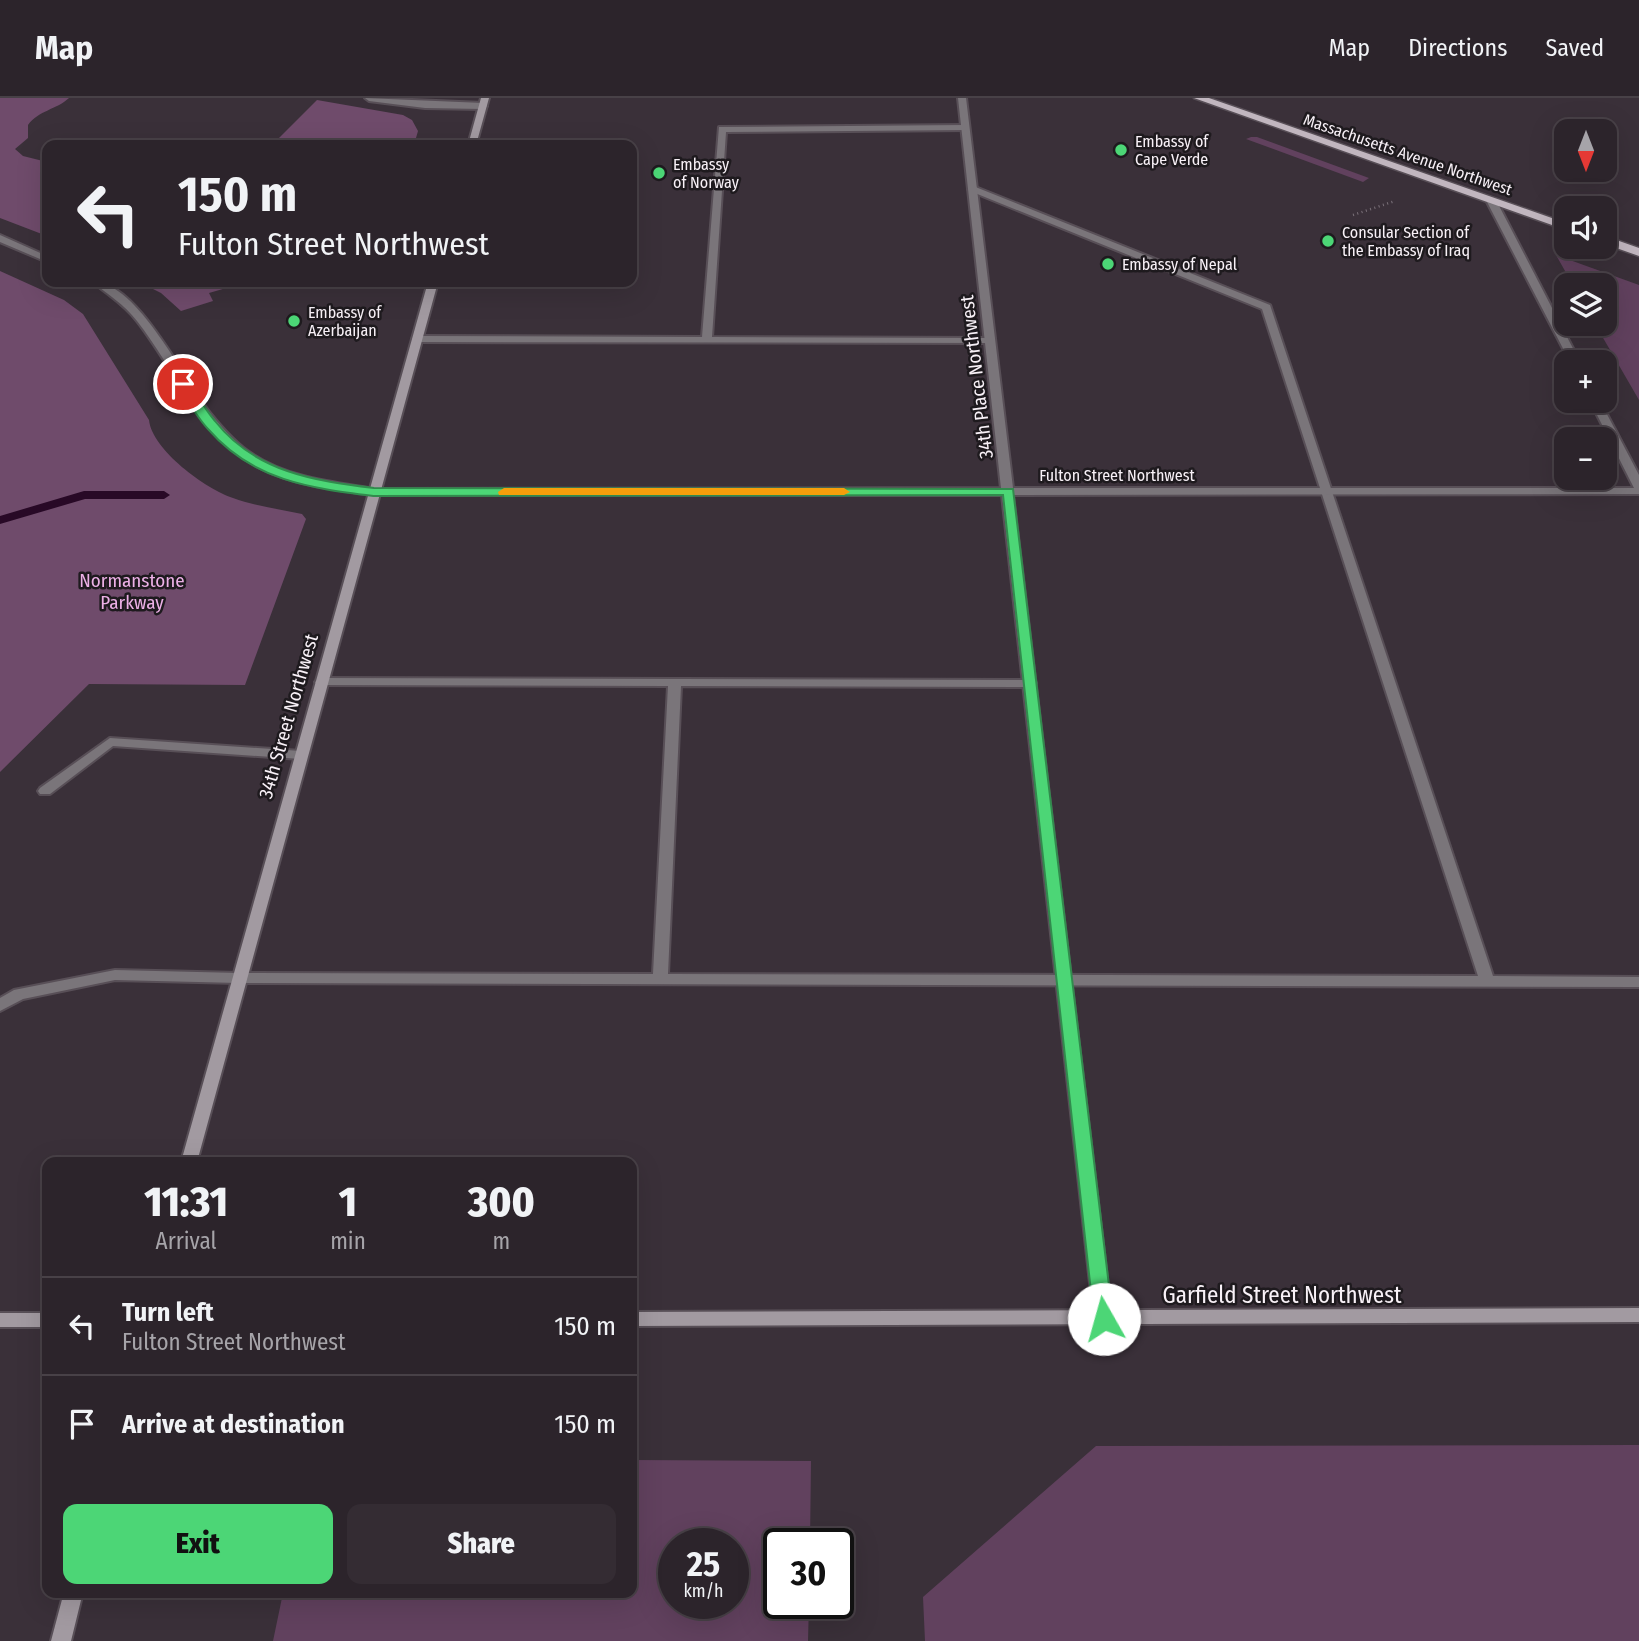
<!DOCTYPE html>
<html lang="en">
<head>
<meta charset="utf-8">
<style>
  body { margin:0; font-family:"Fira Sans Condensed",sans-serif; background:#342c33; color:#f1f3f6; height:100vh; display:flex; flex-direction:column; font-size:26px; white-space:nowrap }
  * { box-sizing:border-box; margin:0 }
  p { font-size:23px; color:#a6a4a9 }
  .icon { flex:none; width:38px; height:38px; fill:none; stroke:currentColor; stroke-width:2; stroke-linecap:round; stroke-linejoin:round }
  .map { position:relative; flex:1; overflow:hidden }
  .drawer { position:absolute; left:42px; top:1059px; width:595px; height:441px; display:flex; flex-direction:column; background:#2c242b; border-radius:14px; box-shadow:0 7px 28px #0002,0 0 0 2px #484147 }
  .drawer>* { flex:none }
  .hud { position:absolute; left:42px; top:42px; width:595px; height:147px; border-radius:14px; box-shadow:0 7px 28px #0002,0 0 0 2px #484147; background:#2c242b; color:#f1f3f6; overflow:hidden }
  .needle { width:46px; rotate:180deg }
  .buttons { position:absolute; left:1554px; top:21px; display:grid; gap:14px }
  .buttons a { display:grid; place-items:center; width:63px; height:63px; border-radius:14px; background:#2c242b; box-shadow:0 7px 28px #0002,0 0 0 2px #484147; font-size:35px }
  .speed { position:absolute; left:658px; top:1430px; display:flex; gap:14px; font-size:35px; font-weight:700; text-align:center }
  .speed>* { display:grid; place-content:center; width:91px; height:91px; border-radius:50%; background:#2c242b; box-shadow:0 7px 28px #0002,0 0 0 2px #484147; line-height:1 }
  .speed small { font-size:18px; font-weight:400 }
  .speed .limit { border:4px solid #111; border-radius:10px; background:#fff; color:#111 }
  .pin { position:absolute; display:grid; place-items:center; width:60px; height:60px; color:#fff; margin:-30px; border:4px solid #fff; border-radius:50%; box-shadow:0 2px 7px #0007 }
  .me { position:absolute; width:77px; margin:-38px; rotate:353deg; stroke-linejoin:round; filter:drop-shadow(0 0 5px #0008) }
  .turn { display:flex; align-items:center; gap:24px; height:147px; padding:0 21px; font-size:32px }
  .turn .icon { width:91px; height:91px; stroke-width:2.5 }
  .turn b { display:block; font-size:49px; line-height:60px }
  .eta { display:flex; justify-content:space-evenly; align-items:center; height:119px; text-align:center }
  .eta b { font-size:42px; font-weight:800; line-height:49px }
  .action { display:flex; gap:14px; margin-top:auto; padding:14px 21px }
  .action a { flex:1; height:80px; border-radius:14px; background:#4cd676; color:#111; font-size:28px; font-weight:800; line-height:80px; text-align:center }
  .action a+a { background:#342c33; color:#f1f3f6 }
  ul { padding:0; list-style:none }
  li { display:flex; align-items:center; gap:21px; height:98px; padding:0 21px; border-top:2px solid #484147 }
  li div { flex:1 }
  li b { display:block; font-size:26px }
  li em { font-style:normal }
  header { display:flex; align-items:center; gap:42px; box-sizing:border-box; height:98px; padding:0 35px; background:#2c242b; border-bottom:2px solid #484147 }
  header strong { font-size:33px }
  nav { display:flex; gap:38px; margin-inline-start:auto; font-size:24px }
  .map>svg:first-child { display:block }
  .green { fill:#61415e; fill-rule:evenodd }
  .forest { fill:#6f4b6b }
  .lines { fill:none; stroke-linecap:round; stroke-linejoin:round }
  .stream { fill:#280926; fill-rule:evenodd }
  .service-casing { stroke:#584f57; stroke-width:4 }
  .minor-casing { stroke:#584f57; stroke-width:4 }
  .secondary-casing { stroke:#584f57; stroke-width:4 }
  .primary-casing { stroke:#584f57; stroke-width:3 }
  .path { stroke:#7b727a; stroke-width:2.5; stroke-dasharray:1 3.5; stroke-linecap:butt }
  .service { fill:#7a757a; fill-rule:evenodd }
  .minor { fill:#7a757a; fill-rule:evenodd }
  .secondary { fill:#a29aa1; fill-rule:evenodd }
  .primary { fill:#c1b6bf; fill-rule:evenodd }
  .route { fill:#4cd676; stroke:#318b4d; stroke-width:2 }
  .slow { fill:#f59e0b }
  .poi-dot { fill:#4cd676; stroke:#1e1a1e; stroke-width:2.5 }
  .labels { text-anchor:middle; stroke-width:5; stroke-linejoin:round; paint-order:stroke }
  .far-poi-label { font-size:16px; fill:#f8f1f7; stroke:#1e1a1e; text-anchor:start }
  .far-street-label { font-size:16px; fill:#f8f1f7; stroke:#1e1a1e }
  .street-label { font-size:19px; fill:#f8f1f7; stroke:#1e1a1e }
  .park-label { font-size:19px; fill:#ecb0e6; stroke:#1e1a1e }
  .near-street-label { font-size:23px; fill:#f8f1f7; stroke:#1e1a1e }
</style>
</head>
<body>
<header>
<strong>Map</strong>
<nav><a>Map</a><a>Directions</a><a>Saved</a></nav>
</header>
<div class="map">
<svg width="1639" height="1543" viewBox="0 0 1639 1543">
  <rect width="100%" height="100%" fill="#3a3039"/>
  <!-- green -->
  <path class="green" d="M 1251,39 L 1257,39 L 1369,80 L 1363,84 L 1246,41 Z
    M 1556,157 L 1639,187 L 1639,302 L 1595,226 L 1605,226 L 1605,187 L 1573,187 Z
    M 1639,1347 L 1639,1543 L 925,1543 L 923,1499 L 1096,1348 Z
    M 632,1362 L 811,1363 L 810,1445 L 779,1446 L 779,1505 L 809,1505 L 808,1543 L 273,1543 L 283,1495 L 632,1494 ZM 674,1446 L 733,1446 L 733,1505 L 674,1505 Z"/>
  <!-- forest -->
  <path class="forest" d="M 0,0 L 69,0 C 56,12 39,12 28,27 L 28,40 L 15,51 L 23,58 L 47,64 L 47,138 L 0,120 Z
    M 317,2 L 403,17 L 412,22 L 418,33 L 414,47 L 272,47 Z
    M 0,173 L 64,202 L 83,216 L 149,322 C 152,352 206,391 233,400 C 255,408 279,411 302,416 L 306,421 L 245,587 L 89,586 L 0,674 Z
    M 139,184 L 247,184 L 209,195 L 213,203 L 181,213 L 161,195 Z"/>
  <g class="lines">
    <!-- stream -->
    <path class="stream" d="M 84,393 L 164,393 L 170,397 L 164,401 L 85,401 L 0,426 L 0,418 Z"/>
    <defs>
      <path id="service" d="M 365,0 L 483,5 L 487,8 L 483,11 L 425,10 L 369,3 Z
        M 965,27 L 968,28 L 968,32 L 726,34 L 712,239 L 990,240 L 994,241 L 994,245 L 417,244 L 412,241 L 417,238 L 702,239 L 719,29 Z
        M 973,88 L 1270,207 L 1493,878 L 1639,879 L 1639,889 L 239,885 L 115,882 L 23,901 L 0,913 L 0,900 L 14,892 L 115,872 L 239,875 L 653,876 L 668,588 L 317,587 L 315,584 L 321,580 L 1034,582 L 1036,585 L 1030,589 L 681,588 L 668,876 L 1478,878 L 1262,211 L 970,93 L 968,91 Z
        M 110,640 L 301,653 L 308,657 L 301,661 L 113,648 L 50,696 L 40,696 L 38,693 L 40,690 Z"/>
      <path id="minor" d="M 958,0 L 966,0 L 1013,390 L 1634,390 L 1590,303 L 1600,303 L 1639,377 L 1639,396 L 1013,397 L 1112,1221 L 1109,1226 L 1103,1228 L 1097,1226 L 1094,1221 L 1002,397 L 374,397 C 338,392 298,388 264,372 C 202,343 177,274 137,223 C 124,206 108,197 93,184 C 136,182 185,283 210,315 C 222,330 236,346 252,356 C 288,380 332,384 374,391 L 1001,390 Z
        M 1488,100 L 1496,102 L 1580,264 L 1570,264 L 1486,102 Z
        M 0,137 L 47,158 L 47,164 L 0,144 Z"/>
      <path id="secondary" d="M 481,0 L 489,0 L 476,47 L 468,47 Z
        M 428,184 L 438,184 L 197,1064 L 181,1064 Z
        M 1639,1210 L 1639,1224 L 632,1228 L 632,1214 Z
        M 0,1215 L 47,1215 L 47,1229 L 0,1229 Z
        M 64,1494 L 83,1494 L 71,1543 L 51,1543 Z"/>
      <path id="primary" d="M 1194,0 L 1209,0 L 1566,125 L 1566,132 Z
        M 1605,138 L 1639,150 L 1639,158 L 1605,146 Z"/>
    </defs>
    <!-- service casing -->
    <use href="#service" class="service-casing"/>
    <!-- minor casing -->
    <use href="#minor" class="minor-casing"/>
    <!-- secondary casing -->
    <use href="#secondary" class="secondary-casing"/>
    <!-- primary casing -->
    <use href="#primary" class="primary-casing"/>
    <!-- path -->
    <path class="path" d="M 1353,117 L 1395,103"/>
    <!-- service -->
    <use href="#service" class="service"/>
    <!-- minor -->
    <use href="#minor" class="minor"/>
    <!-- secondary -->
    <use href="#secondary" class="secondary"/>
    <!-- primary -->
    <use href="#primary" class="primary"/>
  </g>
  <!-- route -->
  <path class="route" d="M 183,282 L 188,283 C 197,297 205,311 215,323 C 255,374 315,383 374,390 L 1013,391 L 1113,1221 L 1110,1227 L 1104,1229 L 1097,1227 L 1094,1221 L 1003,397 L 374,398 C 310,390 253,383 208,331 C 196,318 187,301 177,286 Z"/>
  <!-- slow -->
  <path class="slow" d="M 504,390 L 844,390 L 850,394 L 844,397 L 499,397 L 498,394 Z"/>
  <!-- markers -->
  <g class="poi-dot">
    <circle cx="1121" cy="52" r="7"/>
    <circle cx="659" cy="75" r="7"/>
    <circle cx="1328" cy="143" r="7"/>
    <circle cx="1108" cy="166" r="7"/>
    <circle cx="294" cy="223" r="7"/>
  </g>
  <g class="labels">
    <!-- far-poi labels -->
    <g class="far-poi-label">
      <text x="1135" y="49">Embassy of<tspan x="1135" dy="18">Cape Verde</tspan></text>
      <text x="673" y="72">Embassy<tspan x="673" dy="18">of Norway</tspan></text>
      <text x="1342" y="140">Consular Section of<tspan x="1342" dy="18">the Embassy of Iraq</tspan></text>
      <text x="1122" y="172">Embassy of Nepal</text>
      <text x="308" y="220">Embassy of<tspan x="308" dy="18">Azerbaijan</tspan></text>
    </g>
    <!-- far-street labels -->
    <g class="far-street-label">
      <text transform="translate(1408 56) rotate(19)" y="6">Massachusetts Avenue Northwest</text>
      <text x="1117" y="383">Fulton Street Northwest</text>
    </g>
    <!-- street labels -->
    <g class="street-label">
      <text transform="translate(976 279) rotate(-97)" y="7">34th Place Northwest</text>
      <text transform="translate(288 618) rotate(-74)" y="7">34th Street Northwest</text>
    </g>
    <!-- park labels -->
    <g class="park-label">
      <text x="132" y="489">Normanstone<tspan x="132" dy="22">Parkway</tspan></text>
    </g>
    <!-- near-street labels -->
    <g class="near-street-label">
      <text x="1282" y="1205">Garfield Street Northwest</text>
    </g>
  </g>
</svg>
<div class="buttons">
<a><svg class="needle" viewBox="-14 -14 28 28"><path d="M0-13l5 13h-10z" fill="#e53935"/><path d="M0 13l5-13h-10z" fill="#a6a4a9"/></svg></a>
<a><svg class="icon" aria-label="sound" viewBox="0 0 24 24"><path d="M4 9h4l5-4v14l-5-4H4zM17 9q2 3 0 6"/></svg></a>
<a><svg class="icon" aria-label="layers" viewBox="0 0 24 24"><path d="M12 4l9 5-9 5-9-5zM3 14l9 5 9-5"/></svg></a>
<a>+</a>
<a>−</a>
</div>
<div class="speed"><div>25<small>km/h</small></div><div class="limit">30</div></div>
<div class="pin" style="left:183px;top:286px;background:#d93025"><svg class="icon" aria-label="arrive" viewBox="0 0 24 24"><path d="M6 21V4h12l-3 4 3 4H6"/></svg></div>
<svg class="me" style="left:1104px;top:1221px" viewBox="-20 -20 40 40"><circle r="19" fill="#fff"/><path d="M0-13L10 11 0 6-10 11z" fill="#4cd676"/></svg>
<div class="hud">
<div class="turn"><svg class="icon" aria-label="left" viewBox="0 0 24 24"><path d="M17 20v-9H6M10 6l-5 5 5 5"/></svg><div><b>150 m</b>Fulton Street Northwest</div></div>
</div>
<section class="drawer">
<div class="eta">
<div><b>11:31</b><p>Arrival</p></div>
<div><b>1</b><p>min</p></div>
<div><b>300</b><p>m</p></div>
</div>
<ul>
<li><svg class="icon" aria-label="left" viewBox="0 0 24 24"><path d="M17 20v-9H6M10 6l-5 5 5 5"/></svg><div><b>Turn left</b><p>Fulton Street Northwest</p></div><em>150 m</em></li>
<li><svg class="icon" aria-label="arrive" viewBox="0 0 24 24"><path d="M6 21V4h12l-3 4 3 4H6"/></svg><div><b>Arrive at destination</b></div><em>150 m</em></li>
</ul>
<div class="action"><a>Exit</a><a>Share</a></div>
</section>
</div>
</body>
</html>
